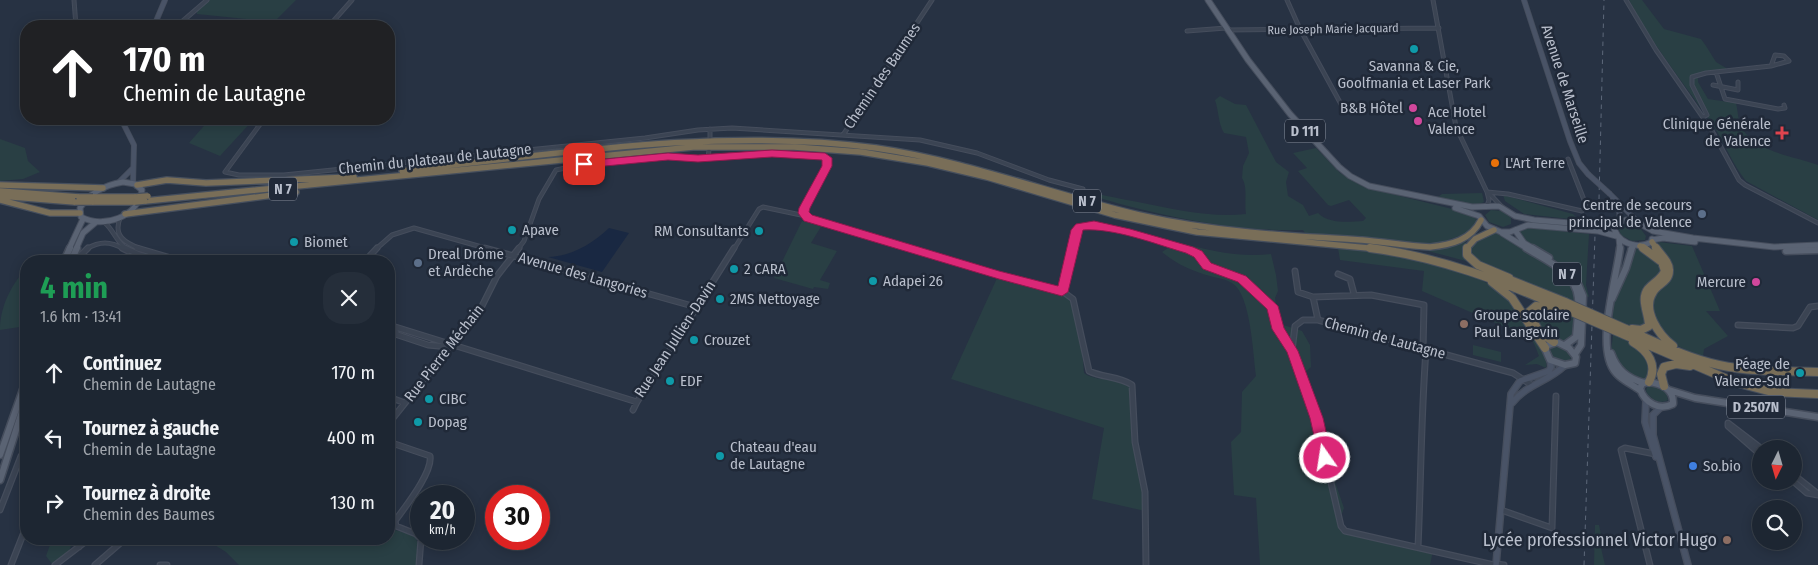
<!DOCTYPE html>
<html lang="fr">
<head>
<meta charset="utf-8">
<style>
  body { margin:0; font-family:"Fira Sans Condensed",sans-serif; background:#252e3a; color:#f1f3f6; height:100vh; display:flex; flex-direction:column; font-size:19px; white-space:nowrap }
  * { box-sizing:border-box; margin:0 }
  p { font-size:16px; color:#a0a5ac }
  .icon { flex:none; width:28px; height:28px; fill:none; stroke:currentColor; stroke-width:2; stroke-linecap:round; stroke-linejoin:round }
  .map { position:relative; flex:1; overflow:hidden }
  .sheet { position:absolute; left:20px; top:255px; width:375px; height:290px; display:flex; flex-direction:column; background:#1d2632; border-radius:20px; box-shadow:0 2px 12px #0003,0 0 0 1px #3b434d }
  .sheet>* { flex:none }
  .hud { position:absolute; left:20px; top:20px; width:375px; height:105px; border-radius:20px; box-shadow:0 2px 12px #0003,0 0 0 1px #3b434d; background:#202124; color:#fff; overflow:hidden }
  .needle { width:32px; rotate:185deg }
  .tools { position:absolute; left:1752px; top:440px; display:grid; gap:10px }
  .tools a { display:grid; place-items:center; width:50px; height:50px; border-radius:50%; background:#1d2632; box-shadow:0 2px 12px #0003,0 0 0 1px #3b434d; font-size:25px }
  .speed { position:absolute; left:410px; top:485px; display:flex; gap:10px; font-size:25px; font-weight:700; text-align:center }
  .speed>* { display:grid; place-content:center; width:65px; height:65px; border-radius:50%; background:#1d2632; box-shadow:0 2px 12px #0003,0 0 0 1px #3b434d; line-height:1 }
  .speed small { font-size:12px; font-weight:400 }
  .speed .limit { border:8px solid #d22; background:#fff; color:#111 }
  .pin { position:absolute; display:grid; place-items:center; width:42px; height:42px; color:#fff; margin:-21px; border-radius:10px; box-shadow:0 2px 8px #0006 }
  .me { position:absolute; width:55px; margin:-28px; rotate:347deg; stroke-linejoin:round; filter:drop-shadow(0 0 4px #0008) }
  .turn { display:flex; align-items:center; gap:18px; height:105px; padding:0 20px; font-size:22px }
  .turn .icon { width:65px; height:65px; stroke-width:2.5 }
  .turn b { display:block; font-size:35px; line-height:42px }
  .round { display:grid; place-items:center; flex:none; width:52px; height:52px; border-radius:20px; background:#252e3a }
  .overview { display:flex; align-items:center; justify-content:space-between; height:85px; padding:0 20px }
  h1 { font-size:30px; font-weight:700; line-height:38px; color:#1e9e55 }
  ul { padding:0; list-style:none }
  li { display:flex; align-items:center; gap:15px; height:65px; padding:0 20px }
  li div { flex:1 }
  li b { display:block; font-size:19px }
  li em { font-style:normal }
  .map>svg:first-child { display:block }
  .green { fill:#293f44 }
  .water { fill:#192842 }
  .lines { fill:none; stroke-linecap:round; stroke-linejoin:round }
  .street-far1-casing { stroke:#454d5c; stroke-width:5 }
  .street-casing { stroke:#454d5c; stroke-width:7 }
  .secondary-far1-casing { stroke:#454d5c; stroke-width:6 }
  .secondary-casing { stroke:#454d5c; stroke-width:8 }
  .primary-far1-casing { stroke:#454d5c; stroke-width:7 }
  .primary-casing { stroke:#454d5c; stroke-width:9 }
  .highway-far1-casing { stroke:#464f5d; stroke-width:8 }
  .highway-casing { stroke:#464f5d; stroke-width:10 }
  .street-far1 { stroke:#3b4453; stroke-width:3 }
  .street { stroke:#3b4453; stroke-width:4.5 }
  .secondary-far1 { stroke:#495366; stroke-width:4.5 }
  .secondary { stroke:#495366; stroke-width:5.5 }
  .primary-far1 { stroke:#5a6373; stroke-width:5 }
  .primary { stroke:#5a6373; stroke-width:6 }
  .highway-far1 { stroke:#796e58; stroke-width:5.5 }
  .highway { stroke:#796e58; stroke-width:8 }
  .rail { stroke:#5d687a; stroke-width:1; stroke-dasharray:4.5 4.5; stroke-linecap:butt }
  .secondary-bridge-casing { stroke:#454d5c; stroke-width:6; stroke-linecap:butt }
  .highway-bridge-far1-casing { stroke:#464f5d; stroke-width:8; stroke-linecap:butt }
  .highway-bridge-casing { stroke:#464f5d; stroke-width:10; stroke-linecap:butt }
  .secondary-bridge { stroke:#495366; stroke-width:4.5 }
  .highway-bridge-far1 { stroke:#796e58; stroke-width:5.5 }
  .highway-bridge { stroke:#796e58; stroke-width:8 }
  .route { fill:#db2777; stroke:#8e194d }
  .culture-dot { fill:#0f9aa8; stroke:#202938; stroke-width:2 }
  .hotel-dot { fill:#d1479c; stroke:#202938; stroke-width:2 }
  .health-dot { fill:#e0444e; stroke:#202938; stroke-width:2 }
  .food-dot { fill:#e8710a; stroke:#202938; stroke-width:2 }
  .service-dot { fill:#5c6f8a; stroke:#202938; stroke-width:2 }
  .education-dot { fill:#8d6e63; stroke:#202938; stroke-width:2 }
  .shop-dot { fill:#3f7fe0; stroke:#202938; stroke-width:2 }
  .labels { text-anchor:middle; stroke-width:5; stroke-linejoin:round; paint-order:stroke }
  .far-street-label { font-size:12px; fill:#b9bfcc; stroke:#202938 }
  .shield { fill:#202938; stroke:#8b92a0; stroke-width:1 }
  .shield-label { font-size:14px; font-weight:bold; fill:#b9bfcc }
  .poi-label { font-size:15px; fill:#b9bfcc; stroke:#202938; text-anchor:start }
  .street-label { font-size:15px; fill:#b9bfcc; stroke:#202938 }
  .near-poi-label { font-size:18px; fill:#b9bfcc; stroke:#202938; text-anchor:end }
</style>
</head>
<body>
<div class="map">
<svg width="1818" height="565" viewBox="0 0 1818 565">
  <rect width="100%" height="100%" fill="#273243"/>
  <!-- green -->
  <path class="green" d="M 207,0 L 296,0 L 275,21 L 265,21 L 197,14 L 197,9 Z
    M 1629,0 L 1642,0 L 1664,29 L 1701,39 C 1707,47 1711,54 1716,62 L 1726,68 L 1726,70 L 1708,72 L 1706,75 L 1698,78 L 1698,82 L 1708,99 L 1736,103 C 1738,111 1738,123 1743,130 C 1759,153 1794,156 1818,165 L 1818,220 L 1746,181 C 1733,165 1726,146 1715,128 C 1686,86 1653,46 1629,0 Z
    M 1220,96 L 1235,104 L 1246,105 L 1276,162 L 1289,172 L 1286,182 L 1288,196 L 1303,205 L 1309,216 L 1318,213 C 1329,224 1348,222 1363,221 L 1366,218 L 1349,200 L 1331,206 L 1328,205 L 1298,171 L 1307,168 L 1293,153 L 1316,148 L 1340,173 L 1364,187 L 1468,213 L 1475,218 L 1477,221 L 1473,231 L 1437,244 L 1427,245 L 1305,233 L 1303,230 C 1243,232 1181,220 1124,205 C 1107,200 1089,196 1074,187 C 1095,194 1116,198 1138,202 C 1173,209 1211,218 1246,214 C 1244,203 1248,187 1242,178 L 1243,166 L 1249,153 L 1246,137 L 1224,133 C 1218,123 1219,112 1215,100 Z
    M 210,119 L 254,119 L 220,156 L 189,143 Z
    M 0,139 L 25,148 L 28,161 L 40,172 L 23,179 L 0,181 Z
    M 1482,193 L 1484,202 L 1475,206 L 1437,198 L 1442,194 Z
    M 1503,195 L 1573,214 L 1579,220 L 1524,214 L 1505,201 Z
    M 1491,210 L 1502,211 L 1511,218 L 1511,224 L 1503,227 L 1489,222 L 1485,215 Z
    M 802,221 L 822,225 L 811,243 L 837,251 L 820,280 L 830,283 L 828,289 L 814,287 L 813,289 L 774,278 Z
    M 1629,223 L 1640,228 L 1646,236 L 1645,240 L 1632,241 L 1621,235 L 1618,227 L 1621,224 Z
    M 1524,227 L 1589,234 L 1586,285 L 1589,297 L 1584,295 L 1577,279 L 1572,273 L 1575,271 L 1565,263 L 1562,265 L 1522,238 L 1520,231 Z
    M 1493,233 L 1501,235 L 1558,268 L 1573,287 L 1576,303 L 1474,262 L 1468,250 L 1484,237 Z
    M 1463,241 L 1466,243 L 1462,251 L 1466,261 L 1424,250 L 1423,248 Z
    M 1177,242 C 1207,250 1240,258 1271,254 L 1276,275 L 1278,291 L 1275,298 L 1280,324 L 1302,331 L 1310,345 L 1311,367 L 1303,374 L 1301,383 L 1312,407 L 1316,429 L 1324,449 L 1328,453 L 1331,466 L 1337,473 L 1335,482 L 1344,508 L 1340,519 L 1345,531 L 1433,551 L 1430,565 L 1260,565 L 1256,498 L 1234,495 L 1231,442 L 1241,432 L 1242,392 L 1256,376 C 1253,355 1251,294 1232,283 C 1226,279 1217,278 1210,276 C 1192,271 1176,264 1162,252 Z
    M 1659,242 L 1692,246 L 1720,311 L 1706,311 L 1728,336 L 1704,349 L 1703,356 C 1678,347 1667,344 1656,319 C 1654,313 1651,306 1652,300 C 1656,288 1671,285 1672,273 L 1658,247 Z
    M 1338,248 C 1387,253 1468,262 1505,296 C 1516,306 1521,320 1529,331 C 1535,339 1549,358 1546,368 L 1537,364 L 1525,365 L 1539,356 C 1535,346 1533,337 1523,331 L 1521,334 L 1422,291 L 1424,271 L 1340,260 Z
    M 1637,249 L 1645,250 L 1663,268 L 1645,326 L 1632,327 L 1613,319 C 1613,312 1613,305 1614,299 C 1619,282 1629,268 1634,250 Z
    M 26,269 L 26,326 L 0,330 C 0,307 11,285 26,269 Z
    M 998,276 C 1013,281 1058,289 1069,298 C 1078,306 1083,359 1084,373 C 1095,382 1117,377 1132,385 L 1135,442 L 1145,492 L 1145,511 L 1092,499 L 1104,428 L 951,379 Z
    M 1550,309 L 1575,318 L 1572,338 C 1554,348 1542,329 1532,317 L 1534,310 Z
    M 1613,334 C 1634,344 1640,347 1650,368 L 1647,379 C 1631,382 1616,365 1612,351 C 1611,346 1613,339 1613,334 Z
    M 1473,345 L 1501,352 L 1501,362 L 1473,355 Z
    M 1554,346 L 1559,346 L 1568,351 L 1571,359 L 1565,362 L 1556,359 L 1550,353 L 1551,349 Z
    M 1651,386 L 1659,387 L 1666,392 L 1668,400 C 1659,405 1650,399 1646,391 L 1647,387 Z
    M 1595,525 L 1599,525 L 1602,539 L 1599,539 L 1605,565 L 1594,565 Z
    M 392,529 L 415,536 L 419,547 L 417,565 L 239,565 L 226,552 L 205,539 L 331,539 L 344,546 L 389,539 Z
    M 52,539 L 66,539 L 71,546 L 69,551 L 52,564 L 46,556 Z"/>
  <!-- water -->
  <path class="water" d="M 609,228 L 629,233 L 602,272 L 548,257 C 572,256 592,244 609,228 Z"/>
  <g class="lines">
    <defs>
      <path id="street-far1" d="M 74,0 L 76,26
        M 1287,0 L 1300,29 L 1342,106
        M 1433,0 L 1456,127 L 1487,192 L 1489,200 L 1487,206
        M 1626,0 L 1656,50 L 1711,129 L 1739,180 L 1745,185 L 1818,223
        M 177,26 L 207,0
        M 329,26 L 352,0
        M 1228,30 L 1439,28
        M 1187,31 L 1226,28
        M 1775,55 L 1784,56 L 1789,61 L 1771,66 Z
        M 1716,72 L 1725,99 L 1778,109 L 1785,108 L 1784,105
        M 1713,85 L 1738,90 L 1738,82
        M 1703,117 L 1707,115 L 1692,85 L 1692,77 L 1706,73 L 1771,66
        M 160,119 L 171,121 L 206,119
        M 264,119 L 225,172 L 239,175 L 284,175 L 645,138 L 698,130 L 732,128 L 920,140 L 977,153 L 1049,180 L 1083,189
        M 710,129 L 710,137
        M 843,135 L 932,0
        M 708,158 L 709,150
        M 1487,192 L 1508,194 L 1582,211 L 1586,205 L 1568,159
        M 1488,192 L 1502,207
        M 120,218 C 113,236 125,243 141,249
        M 104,222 C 114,230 116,242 127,249
        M 86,249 C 100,241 110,241 124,249
        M 376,249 L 392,235 L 414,228 L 489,249
        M 518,249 L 524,241 L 539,199 L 556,170 L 584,164 L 657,157 L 698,159 L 772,154 L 825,157 L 828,160 L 827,166 L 803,213 L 807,217
        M 734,249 L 759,209 L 763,207 L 801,215 L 913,249
        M 1072,249 C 1075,238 1075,228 1087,225 L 1130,233 L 1186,249"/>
      <path id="street" d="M 122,248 L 128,251
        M 125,248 L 140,255 L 163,261
        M 137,248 L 181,261
        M 485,248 L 696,307
        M 909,248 L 999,275 L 1062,291 L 1073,299 L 1089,371 C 1103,378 1119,376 1132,385 L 1135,442 L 1145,492 L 1146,565
        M 1181,248 L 1198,254 L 1207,266 L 1242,279 L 1272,306 L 1278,329 L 1292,351 L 1316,418 L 1341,526 L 1345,531 L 1494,565
        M 75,261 L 88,248
        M 365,261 L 377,248
        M 1295,271 L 1298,292 L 1313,297
        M 1338,274 L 1350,279 L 1354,294
        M 1062,291 L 1073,248
        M 1318,320 L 1313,297 L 1371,295 L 1424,305 L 1423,349
        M 389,325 L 637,402 L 734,248
        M 1738,325 L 1793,328 L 1798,326 L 1810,307 L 1818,306
        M 389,332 L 428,345 L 449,347
        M 389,340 L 396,332
        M 1292,351 L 1295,326 L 1303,320 L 1318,320 L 1513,373 L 1530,384
        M 389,397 L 405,403
        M 633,410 L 637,402
        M 389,423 L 481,308 L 497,276 L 519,248
        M 389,442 L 430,456 C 433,472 405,507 395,521 L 396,526 L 416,534 L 421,539 L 419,565
        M 1761,455 L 1728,426 L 1728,423 L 1762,449
        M 1794,475 L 1818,494
        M 1793,481 L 1807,493 L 1818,495
        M 0,510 L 21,456 L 26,451
        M 1501,510 L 1552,528 L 1556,396
        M 74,539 L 79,547
        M 1418,547 C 1421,481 1421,416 1426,350
        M 1496,564 L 1504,565
        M 11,565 L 26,527
        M 55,565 L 89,539
        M 95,565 L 125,539
        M 160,565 L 167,565
        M 1650,565 L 1621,450 L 1625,448 L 1655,454"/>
      <path id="secondary-far1" d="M 1524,0 L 1570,141 L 1579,163 L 1588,174
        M 154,26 L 165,0
        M 121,119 L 134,145 L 133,184
        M 119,182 L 132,169
        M 1610,194 L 1639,223
        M 1613,199 L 1619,209 L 1620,220"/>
      <path id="secondary" d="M 1646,400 L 1645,422 L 1656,457
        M 1512,403 C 1527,384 1547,382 1564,366
        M 1661,407 L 1653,415 L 1653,435 L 1688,565
        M 1496,565 L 1511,394 L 1520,381 L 1549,371 L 1551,367 L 1550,359"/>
      <path id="primary-far1" d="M 1208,0 L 1248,60 L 1290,114 L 1339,167 L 1350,176 L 1369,186 L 1472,207 L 1499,206 L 1515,216 L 1534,220 L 1606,226 L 1626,220 L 1639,223 L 1653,231 L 1693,238 L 1774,247 L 1818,245
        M 123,182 L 135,184 L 142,190 C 138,217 104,229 81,217 L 80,208 C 90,192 105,185 123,182 Z
        M 1455,208 L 1479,216 L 1487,226 L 1501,232 L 1510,232 L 1528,225 L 1598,231 L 1616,236
        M 1613,224 C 1616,243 1636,250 1652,242 L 1652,239
        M 1515,230 L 1524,243 L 1534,249
        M 1502,233 L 1528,249
        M 1619,238 L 1620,249
        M 1652,240 L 1663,238 L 1695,242
        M 69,249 L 83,219
        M 76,249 L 83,233 L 96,222
        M 1631,249 L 1634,245"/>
      <path id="primary" d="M 1526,248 C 1545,260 1576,272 1578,298 C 1579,310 1577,324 1576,337 L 1565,345
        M 1532,248 L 1549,258
        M 1620,248 C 1617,277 1594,349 1616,373 C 1622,380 1633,385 1641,391
        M 1786,251 L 1818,250
        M 64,261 L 70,248
        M 71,261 L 77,248
        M 1612,299 L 1626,268 L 1632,248
        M 1557,342 L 1569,348 L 1576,357 L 1575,363 L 1565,365 L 1550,360 L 1546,351 L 1546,346 Z
        M 1611,353 C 1617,370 1627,378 1644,383
        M 1575,354 L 1581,345 L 1583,296 L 1576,279
        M 1647,382 C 1661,383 1674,389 1673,404 C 1659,411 1645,403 1640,389 L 1642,384 Z
        M 1669,390 L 1695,398 L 1818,417
        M 0,455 L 26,381
        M 0,480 L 26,399"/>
      <path id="highway-far1" d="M 402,171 C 554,154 724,127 876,148 C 966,161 1051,194 1139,215 C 1213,232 1288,236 1362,240 C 1385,242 1407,246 1430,247 C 1451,245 1471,240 1481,220
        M 0,185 L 103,188
        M 137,185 L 167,180 L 206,183 L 354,177
        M 0,191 L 79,197
        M 0,196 L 75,202
        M 93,197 L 136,197
        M 0,200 L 50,213 L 80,213
        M 145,201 L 693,147 L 794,147 L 861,152 L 928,163 L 987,177 L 1115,215 L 1197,232 L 1379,249
        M 92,202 L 135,202
        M 125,214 L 296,192
        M 1652,242 L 1657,249
        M 1640,246 L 1646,249
        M 1466,249 L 1475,239 L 1494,230"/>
      <path id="highway" d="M 1370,248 C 1439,257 1502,281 1565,309
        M 1467,248 L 1467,255 L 1478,265 L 1509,278
        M 1656,248 C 1660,254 1670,263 1669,271 C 1669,282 1657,284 1653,292 C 1641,310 1659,335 1673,346
        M 1505,278 L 1565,302
        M 1492,282 L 1512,298 L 1545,348
        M 1553,308 L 1536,306 L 1529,312 L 1539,332 L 1554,342
        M 1626,329 C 1656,342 1686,358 1719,365 C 1751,372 1785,371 1818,372
        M 1632,329 L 1641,330 L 1649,326 C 1649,314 1640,299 1648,289 C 1654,282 1661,280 1665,271 L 1662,262 L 1643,248
        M 1625,335 L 1734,382 L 1772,392 L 1818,394
        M 1633,342 C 1648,351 1658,365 1649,382
        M 1664,386 L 1661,374 L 1664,367 L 1676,364 L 1690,366"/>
    </defs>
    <!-- street-far1 casing -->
    <use href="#street-far1" class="street-far1-casing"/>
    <!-- street casing -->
    <use href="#street" class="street-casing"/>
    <!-- secondary-far1 casing -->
    <use href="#secondary-far1" class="secondary-far1-casing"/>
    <!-- secondary casing -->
    <use href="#secondary" class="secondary-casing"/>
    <!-- primary-far1 casing -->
    <use href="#primary-far1" class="primary-far1-casing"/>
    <!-- primary casing -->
    <use href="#primary" class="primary-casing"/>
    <!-- highway-far1 casing -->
    <use href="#highway-far1" class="highway-far1-casing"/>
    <!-- highway casing -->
    <use href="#highway" class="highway-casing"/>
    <!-- street-far1 -->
    <use href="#street-far1" class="street-far1"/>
    <!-- street -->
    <use href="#street" class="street"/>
    <!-- secondary-far1 -->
    <use href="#secondary-far1" class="secondary-far1"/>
    <!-- secondary -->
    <use href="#secondary" class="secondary"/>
    <!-- primary-far1 -->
    <use href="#primary-far1" class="primary-far1"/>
    <!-- primary -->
    <use href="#primary" class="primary"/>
    <!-- highway-far1 -->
    <use href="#highway-far1" class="highway-far1"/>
    <!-- highway -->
    <use href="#highway" class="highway"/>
    <!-- rail -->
    <path class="rail" d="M 1599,199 L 1604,0
      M 1584,565 L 1595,235"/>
    <defs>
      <path id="secondary-bridge" d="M 1588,174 L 1610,194"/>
      <path id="highway-bridge-far1" d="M 79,197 L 93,197
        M 136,197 L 148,196
        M 75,202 L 92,202
        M 135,202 L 145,201"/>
      <path id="highway-bridge" d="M 1565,302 L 1626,329
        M 1565,309 L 1625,335"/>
    </defs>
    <!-- secondary-bridge casing -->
    <use href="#secondary-bridge" class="secondary-bridge-casing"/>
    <!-- highway-bridge-far1 casing -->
    <use href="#highway-bridge-far1" class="highway-bridge-far1-casing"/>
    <!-- highway-bridge casing -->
    <use href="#highway-bridge" class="highway-bridge-casing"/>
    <!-- secondary-bridge -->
    <use href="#secondary-bridge" class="secondary-bridge"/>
    <!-- highway-bridge-far1 -->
    <use href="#highway-bridge-far1" class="highway-bridge-far1"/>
    <!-- highway-bridge -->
    <use href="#highway-bridge" class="highway-bridge"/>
  </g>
  <!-- route -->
  <path class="route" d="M 772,150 L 825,153 L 832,158 L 832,166 L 810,208 L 809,212 L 812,215 L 999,271 L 1058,286 L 1071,230 L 1076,224 L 1094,221 L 1130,229 L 1193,247 L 1202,251 L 1211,263 L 1246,276 L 1278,306 L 1284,328 L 1298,351 L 1323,418 L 1332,458 L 1330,462 L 1325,464 L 1321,462 L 1319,458 L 1310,418 L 1287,352 L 1272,329 L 1267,309 L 1238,282 L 1203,269 L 1194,257 L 1186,253 C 1155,244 1115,228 1083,230 L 1068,292 L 1062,296 L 999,279 L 804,221 L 798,213 L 799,208 L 822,166 L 822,160 L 772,157 L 698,162 L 668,160 L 584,168 L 579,164 L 584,161 L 668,153 L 698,155 Z"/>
  <!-- markers -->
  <g class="culture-dot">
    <circle cx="1414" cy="49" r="5"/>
    <circle cx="512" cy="230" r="5"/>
    <circle cx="759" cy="231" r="5"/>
    <circle cx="294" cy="242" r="5"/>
    <circle cx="734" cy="269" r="5"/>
    <circle cx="873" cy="281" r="5"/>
    <circle cx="720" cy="299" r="5"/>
    <circle cx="694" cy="340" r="5"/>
    <circle cx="1800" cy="373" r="5"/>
    <circle cx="670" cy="381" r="5"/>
    <circle cx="429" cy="399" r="5"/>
    <circle cx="418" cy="422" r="5"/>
    <circle cx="720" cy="456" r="5"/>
  </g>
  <g class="hotel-dot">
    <circle cx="1413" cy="108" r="5"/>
    <circle cx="1418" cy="121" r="5"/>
    <circle cx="1756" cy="282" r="5"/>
  </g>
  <path class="health-dot" d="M1779.5 125.5h5v5h5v5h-5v5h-5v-5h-5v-5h5z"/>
  <circle class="food-dot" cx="1495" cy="163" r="5"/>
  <g class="service-dot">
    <circle cx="1702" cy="214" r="5"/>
    <circle cx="418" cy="263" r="5"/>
  </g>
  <g class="education-dot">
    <circle cx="1464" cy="324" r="5"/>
    <circle cx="1727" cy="540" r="5"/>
  </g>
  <circle class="shop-dot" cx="1693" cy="466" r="5"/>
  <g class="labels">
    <!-- far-street labels -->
    <g class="far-street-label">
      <text transform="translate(1333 29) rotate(-1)" y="4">Rue Joseph Marie Jacquard</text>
    </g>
    <!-- shield labels -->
    <g class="shield">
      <rect x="1285" y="119.5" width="40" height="23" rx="4"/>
      <rect x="269" y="177.5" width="28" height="23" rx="4"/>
      <rect x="1073" y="189.5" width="28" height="23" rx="4"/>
      <rect x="1553" y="262.5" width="28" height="23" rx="4"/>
      <rect x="1727" y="395.5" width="58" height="23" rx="4"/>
    </g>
    <g class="shield-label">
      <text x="1305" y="136">D 111</text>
      <text x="283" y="194">N 7</text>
      <text x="1087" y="206">N 7</text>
      <text x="1567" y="279">N 7</text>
      <text x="1756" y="412">D 2507N</text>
    </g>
    <!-- poi labels -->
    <g class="poi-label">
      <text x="1414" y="71" text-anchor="middle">Savanna &amp; Cie,<tspan x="1414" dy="17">Goolfmania et Laser Park</tspan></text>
      <text x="1403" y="113" text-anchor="end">B&amp;B Hôtel</text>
      <text x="1428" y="117">Ace Hotel<tspan x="1428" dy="17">Valence</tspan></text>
      <text x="1771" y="129" text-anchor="end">Clinique Générale<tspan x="1771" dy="17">de Valence</tspan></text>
      <text x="1505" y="168">L'Art Terre</text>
      <text x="1692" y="210" text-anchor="end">Centre de secours<tspan x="1692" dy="17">principal de Valence</tspan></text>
      <text x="522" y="235">Apave</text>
      <text x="749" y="236" text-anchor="end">RM Consultants</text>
      <text x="304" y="247">Biomet</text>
      <text x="428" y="259">Dreal Drôme<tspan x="428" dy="17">et Ardèche</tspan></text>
      <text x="744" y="274">2 CARA</text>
      <text x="883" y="286">Adapei 26</text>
      <text x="1746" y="287" text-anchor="end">Mercure</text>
      <text x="730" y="304">2MS Nettoyage</text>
      <text x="1474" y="320">Groupe scolaire<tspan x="1474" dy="17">Paul Langevin</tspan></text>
      <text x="704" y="345">Crouzet</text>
      <text x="1790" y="369" text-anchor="end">Péage de<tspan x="1790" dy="17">Valence-Sud</tspan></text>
      <text x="680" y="386">EDF</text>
      <text x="439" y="404">CIBC</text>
      <text x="428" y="427">Dopag</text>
      <text x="730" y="452">Chateau d'eau<tspan x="730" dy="17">de Lautagne</tspan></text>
      <text x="1703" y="471">So.bio</text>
    </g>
    <!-- street labels -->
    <g class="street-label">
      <text transform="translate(882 76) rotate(-56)" y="5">Chemin des Baumes</text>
      <text transform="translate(1565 84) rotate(72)" y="5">Avenue de Marseille</text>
      <text transform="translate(435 159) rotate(-6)" y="5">Chemin du plateau de Lautagne</text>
      <text transform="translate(583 275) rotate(16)" y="5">Avenue des Langories</text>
      <text transform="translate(1385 338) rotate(15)" y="5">Chemin de Lautagne</text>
      <text transform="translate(675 339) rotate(-57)" y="5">Rue Jean Jullien-Davin</text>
      <text transform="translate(444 353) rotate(-52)" y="5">Rue Pierre Méchain</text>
    </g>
    <!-- near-poi labels -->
    <g class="near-poi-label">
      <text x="1717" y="546">Lycée professionnel Victor Hugo</text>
    </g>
  </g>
</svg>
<div class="tools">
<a><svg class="needle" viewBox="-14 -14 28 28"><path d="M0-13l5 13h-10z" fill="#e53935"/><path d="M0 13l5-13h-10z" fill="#a0a5ac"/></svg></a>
<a><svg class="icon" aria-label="search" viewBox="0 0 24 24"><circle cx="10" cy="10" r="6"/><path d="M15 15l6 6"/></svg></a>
</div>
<div class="speed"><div>20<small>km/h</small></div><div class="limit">30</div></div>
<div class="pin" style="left:584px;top:164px;background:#d93025"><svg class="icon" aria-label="arrive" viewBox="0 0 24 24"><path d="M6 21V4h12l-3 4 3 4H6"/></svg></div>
<svg class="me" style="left:1325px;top:458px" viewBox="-20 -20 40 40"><circle r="17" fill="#db2777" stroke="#fff" stroke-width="3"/><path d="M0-11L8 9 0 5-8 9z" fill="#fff"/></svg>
<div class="hud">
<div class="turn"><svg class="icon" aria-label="ahead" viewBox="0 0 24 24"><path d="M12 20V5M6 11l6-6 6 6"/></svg><div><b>170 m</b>Chemin de Lautagne</div></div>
</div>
<section class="sheet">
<div class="overview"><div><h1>4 min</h1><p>1.6 km · 13:41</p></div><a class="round"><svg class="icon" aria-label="close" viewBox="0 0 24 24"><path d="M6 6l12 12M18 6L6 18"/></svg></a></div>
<ul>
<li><svg class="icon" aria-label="ahead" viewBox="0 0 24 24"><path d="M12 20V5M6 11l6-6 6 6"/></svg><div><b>Continuez</b><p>Chemin de Lautagne</p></div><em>170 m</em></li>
<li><svg class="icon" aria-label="left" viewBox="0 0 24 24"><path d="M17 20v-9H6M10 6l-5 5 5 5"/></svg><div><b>Tournez à gauche</b><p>Chemin de Lautagne</p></div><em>400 m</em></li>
<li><svg class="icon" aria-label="right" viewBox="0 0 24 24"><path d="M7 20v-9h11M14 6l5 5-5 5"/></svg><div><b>Tournez à droite</b><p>Chemin des Baumes</p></div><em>130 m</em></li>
</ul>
</section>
</div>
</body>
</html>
